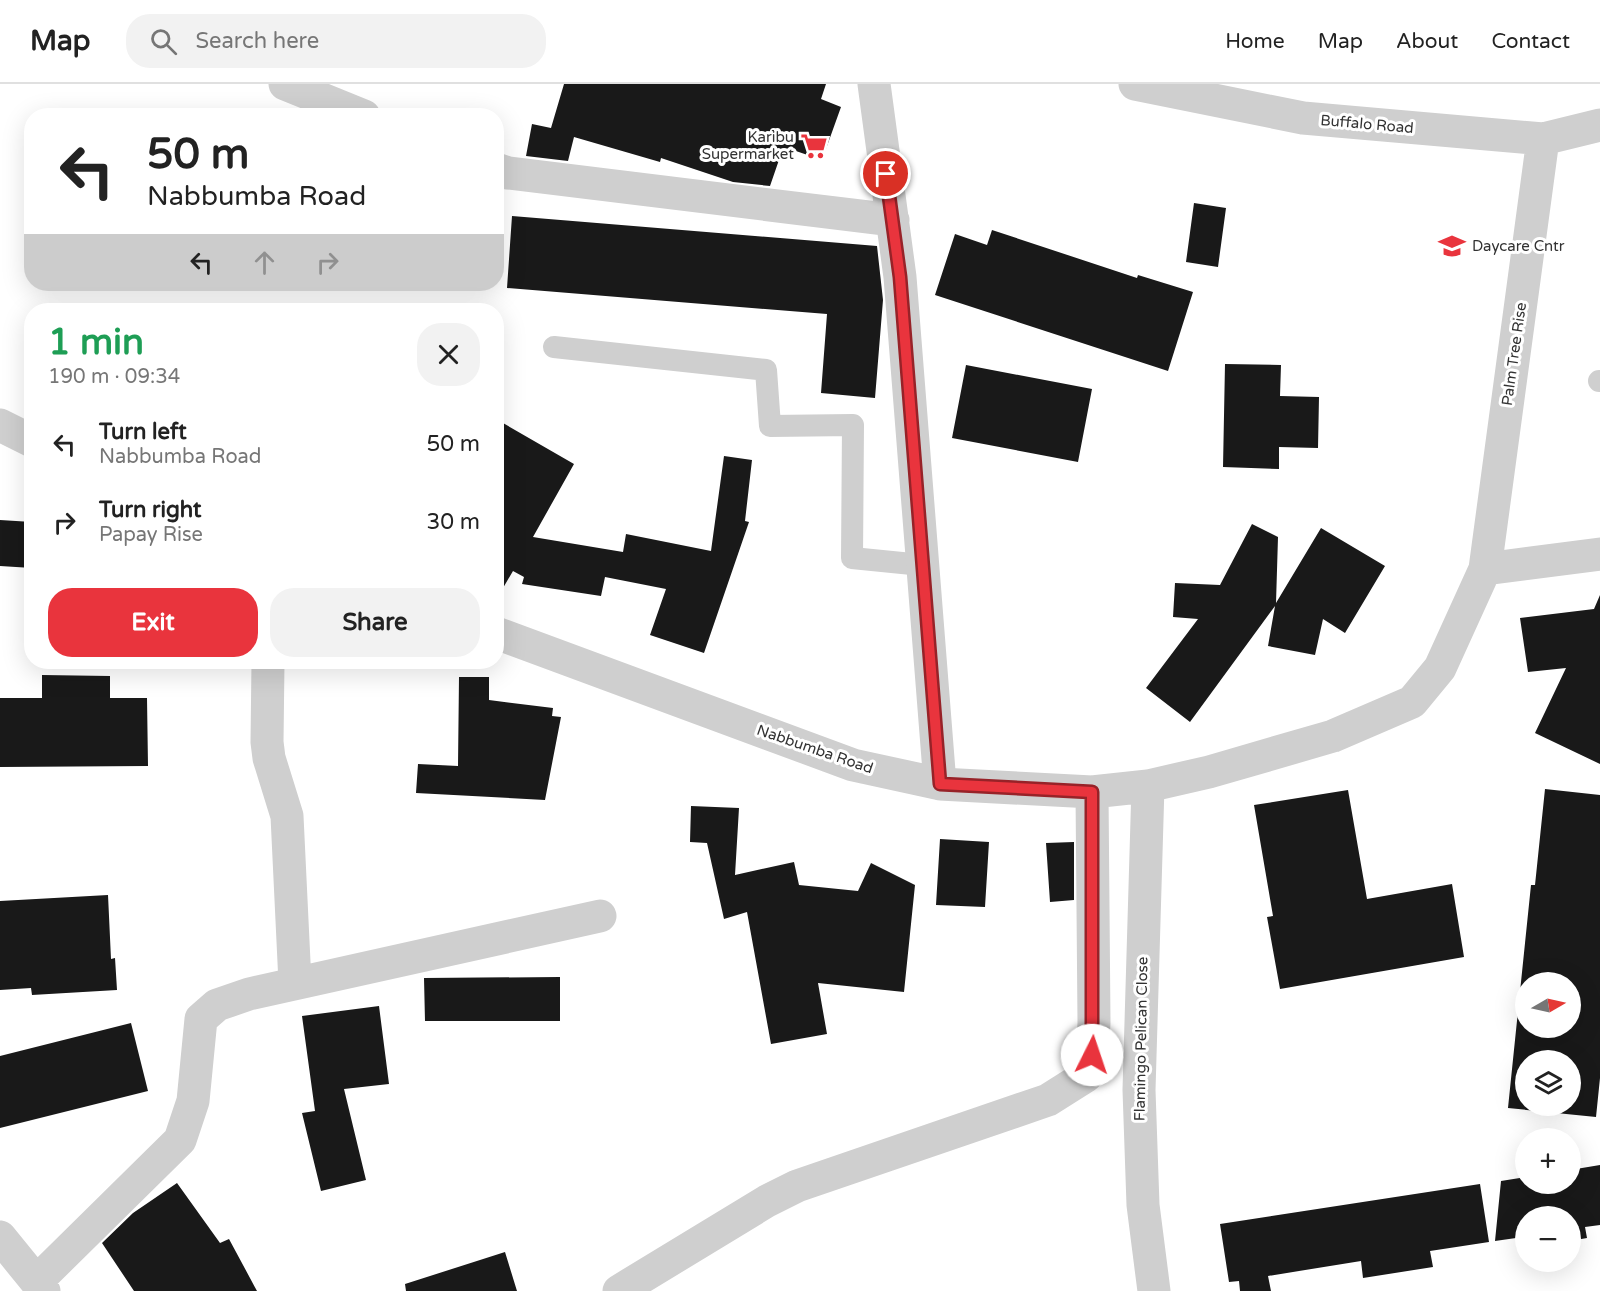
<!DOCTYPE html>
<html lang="en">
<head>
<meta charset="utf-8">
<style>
  body { margin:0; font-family:"Varela Round",sans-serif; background:#f2f2f2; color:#222; height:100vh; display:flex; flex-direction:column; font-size:22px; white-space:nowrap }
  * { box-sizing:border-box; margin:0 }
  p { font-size:20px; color:#767676 }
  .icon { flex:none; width:33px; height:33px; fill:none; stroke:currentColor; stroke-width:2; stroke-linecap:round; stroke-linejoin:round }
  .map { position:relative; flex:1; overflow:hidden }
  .sheet { position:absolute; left:24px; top:219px; width:480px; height:366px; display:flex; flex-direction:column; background:#fff; border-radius:24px; box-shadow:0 6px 24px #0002 }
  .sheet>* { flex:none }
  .guide { position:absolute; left:24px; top:24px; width:480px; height:183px; border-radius:24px; box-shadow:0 6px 24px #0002; background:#fff; color:#222; overflow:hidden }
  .needle { width:39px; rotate:81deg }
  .controls { position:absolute; left:1515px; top:888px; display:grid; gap:12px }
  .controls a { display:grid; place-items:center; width:66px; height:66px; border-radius:50%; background:#fff; box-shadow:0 6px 24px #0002; font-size:30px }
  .pin { position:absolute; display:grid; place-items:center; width:51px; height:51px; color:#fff; margin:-26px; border:3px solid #fff; border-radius:50%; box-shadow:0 2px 6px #0007 }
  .me { position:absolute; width:66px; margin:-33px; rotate:4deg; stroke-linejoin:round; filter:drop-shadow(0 0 4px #0008) }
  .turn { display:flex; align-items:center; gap:21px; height:126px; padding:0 24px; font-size:27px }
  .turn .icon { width:78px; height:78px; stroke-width:2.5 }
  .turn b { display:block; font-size:42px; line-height:51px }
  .lanes { display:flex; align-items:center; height:57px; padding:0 24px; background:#0003; justify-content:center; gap:30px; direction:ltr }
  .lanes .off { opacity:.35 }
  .round { display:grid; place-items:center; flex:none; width:63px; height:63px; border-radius:24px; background:#f2f2f2 }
  .overview { display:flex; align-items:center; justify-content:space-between; height:102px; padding:0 24px }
  h1 { font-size:36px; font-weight:700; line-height:45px; color:#1e9e55 }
  .cta { display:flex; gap:12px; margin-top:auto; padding:12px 24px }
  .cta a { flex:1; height:69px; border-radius:24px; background:#e9343d; color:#fff; font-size:24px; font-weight:700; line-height:69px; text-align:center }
  .cta a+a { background:#f2f2f2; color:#222 }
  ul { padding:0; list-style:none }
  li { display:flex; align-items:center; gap:18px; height:78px; padding:0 24px }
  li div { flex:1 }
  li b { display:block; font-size:22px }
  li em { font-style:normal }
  header { display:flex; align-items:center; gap:36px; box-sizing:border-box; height:84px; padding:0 30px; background:#fff; border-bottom:2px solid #e0e0e0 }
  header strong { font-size:28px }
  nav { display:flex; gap:33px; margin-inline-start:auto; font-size:21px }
  .search { width:420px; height:54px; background:#f2f2f2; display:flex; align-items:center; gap:15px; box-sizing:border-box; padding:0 21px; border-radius:24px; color:#767676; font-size:22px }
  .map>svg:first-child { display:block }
  .building { fill:#191919; fill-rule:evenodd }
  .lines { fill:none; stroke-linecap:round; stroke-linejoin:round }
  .service { stroke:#cfcfcf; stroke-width:22 }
  .minor { stroke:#cfcfcf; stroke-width:33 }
  .route-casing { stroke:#972228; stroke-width:15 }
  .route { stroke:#e9343d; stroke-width:10 }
  .labels { text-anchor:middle; stroke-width:6; stroke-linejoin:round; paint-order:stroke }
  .street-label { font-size:15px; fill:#323232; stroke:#fff }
  .poi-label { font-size:15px; fill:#323232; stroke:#fff; text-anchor:end }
</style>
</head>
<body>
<header>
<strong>Map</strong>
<div class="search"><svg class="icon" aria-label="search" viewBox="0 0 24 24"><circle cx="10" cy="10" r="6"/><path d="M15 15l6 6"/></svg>Search here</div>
<nav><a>Home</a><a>Map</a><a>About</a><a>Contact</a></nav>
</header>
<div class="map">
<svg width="1600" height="1207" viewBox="0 0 1600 1207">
  <rect width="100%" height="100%" fill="#fff"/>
  <!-- building -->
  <path class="building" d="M 564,0 L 826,0 L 821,15 L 841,23 L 822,76 L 793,66 L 790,76 L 780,73 L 770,102 L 733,98 L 661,74 L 660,78 L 574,53 L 568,77 L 526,72 L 532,40 L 551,44 Z
    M 1194,119 L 1226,124 L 1218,183 L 1186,178 Z
    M 512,132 L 877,162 L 883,216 L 875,314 L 821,309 L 827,230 L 507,204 Z
    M 992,146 L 1137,194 L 1138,191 L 1193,208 L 1168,287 L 935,211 L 955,150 L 987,161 Z
    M 1225,280 L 1281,281 L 1280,312 L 1319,313 L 1318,364 L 1279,363 L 1279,385 L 1223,383 Z
    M 966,281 L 1092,305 L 1078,378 L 952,354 Z
    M 496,335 L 574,380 L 533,453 L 623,468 L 626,450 L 711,467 L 724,372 L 752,376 L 745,437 L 749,438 L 704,569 L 650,551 L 666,505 L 605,493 L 601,512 L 522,500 L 524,493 L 513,487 L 496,516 Z
    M 0,436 L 32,438 L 32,484 L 0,482 Z
    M 1252,440 L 1278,453 L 1276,519 L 1321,444 L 1385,482 L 1345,549 L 1323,535 L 1315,571 L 1268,562 L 1275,522 L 1190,638 L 1146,604 L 1198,535 L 1173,533 L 1175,499 L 1220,501 Z
    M 1600,511 L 1600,680 L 1535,649 L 1566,584 L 1528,588 L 1520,534 L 1594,525 Z
    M 42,591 L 110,592 L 110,614 L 147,614 L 148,682 L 0,683 L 0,614 L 42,614 Z
    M 459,593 L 489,593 L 489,616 L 553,624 L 552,632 L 561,633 L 545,716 L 416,709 L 418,680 L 458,682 Z
    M 1545,705 L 1600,711 L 1600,994 L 1596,1033 L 1508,1024 L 1531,801 L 1535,801 ZM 1526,898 L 1570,898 L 1570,944 L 1526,944 ZM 1526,976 L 1570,976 L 1570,1022 L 1526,1022 Z
    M 1348,706 L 1367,815 L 1452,800 L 1464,873 L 1280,905 L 1267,833 L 1273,832 L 1254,721 Z
    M 691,722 L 739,724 L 735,791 L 794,778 L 799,801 L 858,807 L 871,779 L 915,801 L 904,908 L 818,899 L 827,950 L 771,960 L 747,828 L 724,835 L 707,759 L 690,758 Z
    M 940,755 L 989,758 L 985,823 L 936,821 Z
    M 1074,758 L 1074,816 L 1050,818 L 1046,759 Z
    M 108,811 L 111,875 L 115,874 L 117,906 L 32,911 L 31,904 L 0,906 L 0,817 Z
    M 560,893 L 560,937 L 425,937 L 424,894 Z
    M 379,922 L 389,1000 L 344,1005 L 366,1096 L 321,1107 L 302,1029 L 315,1027 L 302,932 Z
    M 131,939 L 148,1007 L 0,1044 L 0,972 Z
    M 1600,1081 L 1600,1141 L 1585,1143 L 1587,1154 L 1570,1157 L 1570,1132 L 1526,1132 L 1526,1163 L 1517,1164 L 1516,1154 L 1495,1157 L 1501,1097 L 1526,1093 L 1526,1100 L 1570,1100 L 1570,1086 Z
    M 177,1099 L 220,1159 L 229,1155 L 257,1207 L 134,1207 L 102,1159 L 133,1129 Z
    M 1480,1100 L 1489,1158 L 1430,1167 L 1433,1183 L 1363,1194 L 1361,1177 L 1268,1192 L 1271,1207 L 1240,1207 L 1239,1197 L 1229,1198 L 1220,1140 Z
    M 505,1168 L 517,1207 L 406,1207 L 405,1200 Z"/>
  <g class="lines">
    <!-- service -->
    <path class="service" d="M 554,263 L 766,286 L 770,342 L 853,341 L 852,474 L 922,481
      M 1599,297 L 1600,297"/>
    <!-- minor -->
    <path class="minor" d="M 285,0 L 364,32
      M 874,0 L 900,193 L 940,700
      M 1135,0 L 1303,34 L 1543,55 L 1600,41
      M 496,85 L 508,89 L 893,136
      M 0,341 L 32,357
      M 1485,485 L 1600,470
      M 496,549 L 853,681 L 940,700 L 1092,708 L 1148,702 L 1209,688 L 1333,652 L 1412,618 L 1440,584 L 1485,485 L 1543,55
      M 268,578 L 267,658 L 269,674 L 287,732 L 295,899
      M 1148,702 L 1139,1006 L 1143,1121 L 1154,1207
      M 0,1153 L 44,1207
      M 37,1197 L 180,1056 L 193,1017 L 201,935 L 217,921 L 249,910 L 600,832
      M 619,1207 L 767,1117 L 797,1102 L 1048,1016 L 1086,992 L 1092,971 L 1094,939 L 1092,708"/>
  </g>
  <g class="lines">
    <defs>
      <path id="route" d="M 886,90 L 900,193 L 940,700 L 1092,708 L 1092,971"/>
    </defs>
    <!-- route casing -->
    <use href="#route" class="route-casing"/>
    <!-- route -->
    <use href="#route" class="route"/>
  </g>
  <!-- icons -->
  <defs>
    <symbol id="supermarket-bare" viewBox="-9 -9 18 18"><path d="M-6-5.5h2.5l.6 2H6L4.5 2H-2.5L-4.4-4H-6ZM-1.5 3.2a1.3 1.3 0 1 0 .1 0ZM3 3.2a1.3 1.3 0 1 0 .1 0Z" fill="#e9343d" stroke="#fff" stroke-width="2.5" paint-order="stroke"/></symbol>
    <symbol id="school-bare" viewBox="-9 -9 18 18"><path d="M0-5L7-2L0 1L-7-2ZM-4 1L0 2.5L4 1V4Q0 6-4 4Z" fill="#e9343d" stroke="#fff" stroke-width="2.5" paint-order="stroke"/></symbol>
  </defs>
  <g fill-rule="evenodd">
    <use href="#supermarket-bare" x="795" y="43" width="38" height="38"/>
    <use href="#school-bare" x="1433" y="143" width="38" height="38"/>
  </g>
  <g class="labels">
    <!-- street labels -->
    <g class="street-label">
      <text transform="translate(1367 40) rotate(5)" y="5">Buffalo Road</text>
      <text transform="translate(1514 270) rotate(-82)" y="5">Palm Tree Rise</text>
      <text transform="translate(815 665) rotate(19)" y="5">Nabbumba Road</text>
      <text transform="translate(1141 955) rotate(-89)" y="5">Flamingo Pelican Close</text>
    </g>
    <!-- poi labels -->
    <g class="poi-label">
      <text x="794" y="58">Karibu<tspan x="794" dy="17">Supermarket</tspan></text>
      <text x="1472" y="167" text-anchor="start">Daycare Cntr</text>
    </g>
  </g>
</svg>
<div class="controls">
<a><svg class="needle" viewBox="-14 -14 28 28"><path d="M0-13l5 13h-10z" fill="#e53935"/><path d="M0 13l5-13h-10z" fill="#767676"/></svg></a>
<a><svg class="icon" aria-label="layers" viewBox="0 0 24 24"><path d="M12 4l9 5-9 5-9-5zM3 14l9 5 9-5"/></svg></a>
<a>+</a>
<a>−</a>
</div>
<div class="pin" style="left:886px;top:90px;background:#d93025"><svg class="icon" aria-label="arrive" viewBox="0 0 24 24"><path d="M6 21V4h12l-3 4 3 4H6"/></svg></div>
<svg class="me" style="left:1092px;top:971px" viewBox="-20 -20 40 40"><circle r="19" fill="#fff"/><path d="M0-13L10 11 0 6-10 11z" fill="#e9343d"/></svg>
<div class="guide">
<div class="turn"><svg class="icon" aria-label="left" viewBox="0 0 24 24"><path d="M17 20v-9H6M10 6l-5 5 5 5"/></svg><div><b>50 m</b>Nabbumba Road</div></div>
<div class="lanes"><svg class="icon" aria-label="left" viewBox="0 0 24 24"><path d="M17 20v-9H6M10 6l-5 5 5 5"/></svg><svg class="icon off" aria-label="ahead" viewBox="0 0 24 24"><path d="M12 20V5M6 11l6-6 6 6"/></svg><svg class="icon off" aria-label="right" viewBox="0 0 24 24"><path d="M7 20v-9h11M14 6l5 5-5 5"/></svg></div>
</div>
<section class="sheet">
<div class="overview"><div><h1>1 min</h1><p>190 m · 09:34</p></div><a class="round"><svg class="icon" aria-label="close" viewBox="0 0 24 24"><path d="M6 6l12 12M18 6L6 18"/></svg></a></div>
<ul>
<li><svg class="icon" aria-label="left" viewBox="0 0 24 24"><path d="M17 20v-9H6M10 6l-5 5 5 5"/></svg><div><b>Turn left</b><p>Nabbumba Road</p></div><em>50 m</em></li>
<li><svg class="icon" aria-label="right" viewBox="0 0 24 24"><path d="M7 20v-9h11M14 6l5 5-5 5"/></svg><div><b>Turn right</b><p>Papay Rise</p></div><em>30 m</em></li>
</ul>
<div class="cta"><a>Exit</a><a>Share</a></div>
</section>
</div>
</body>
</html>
